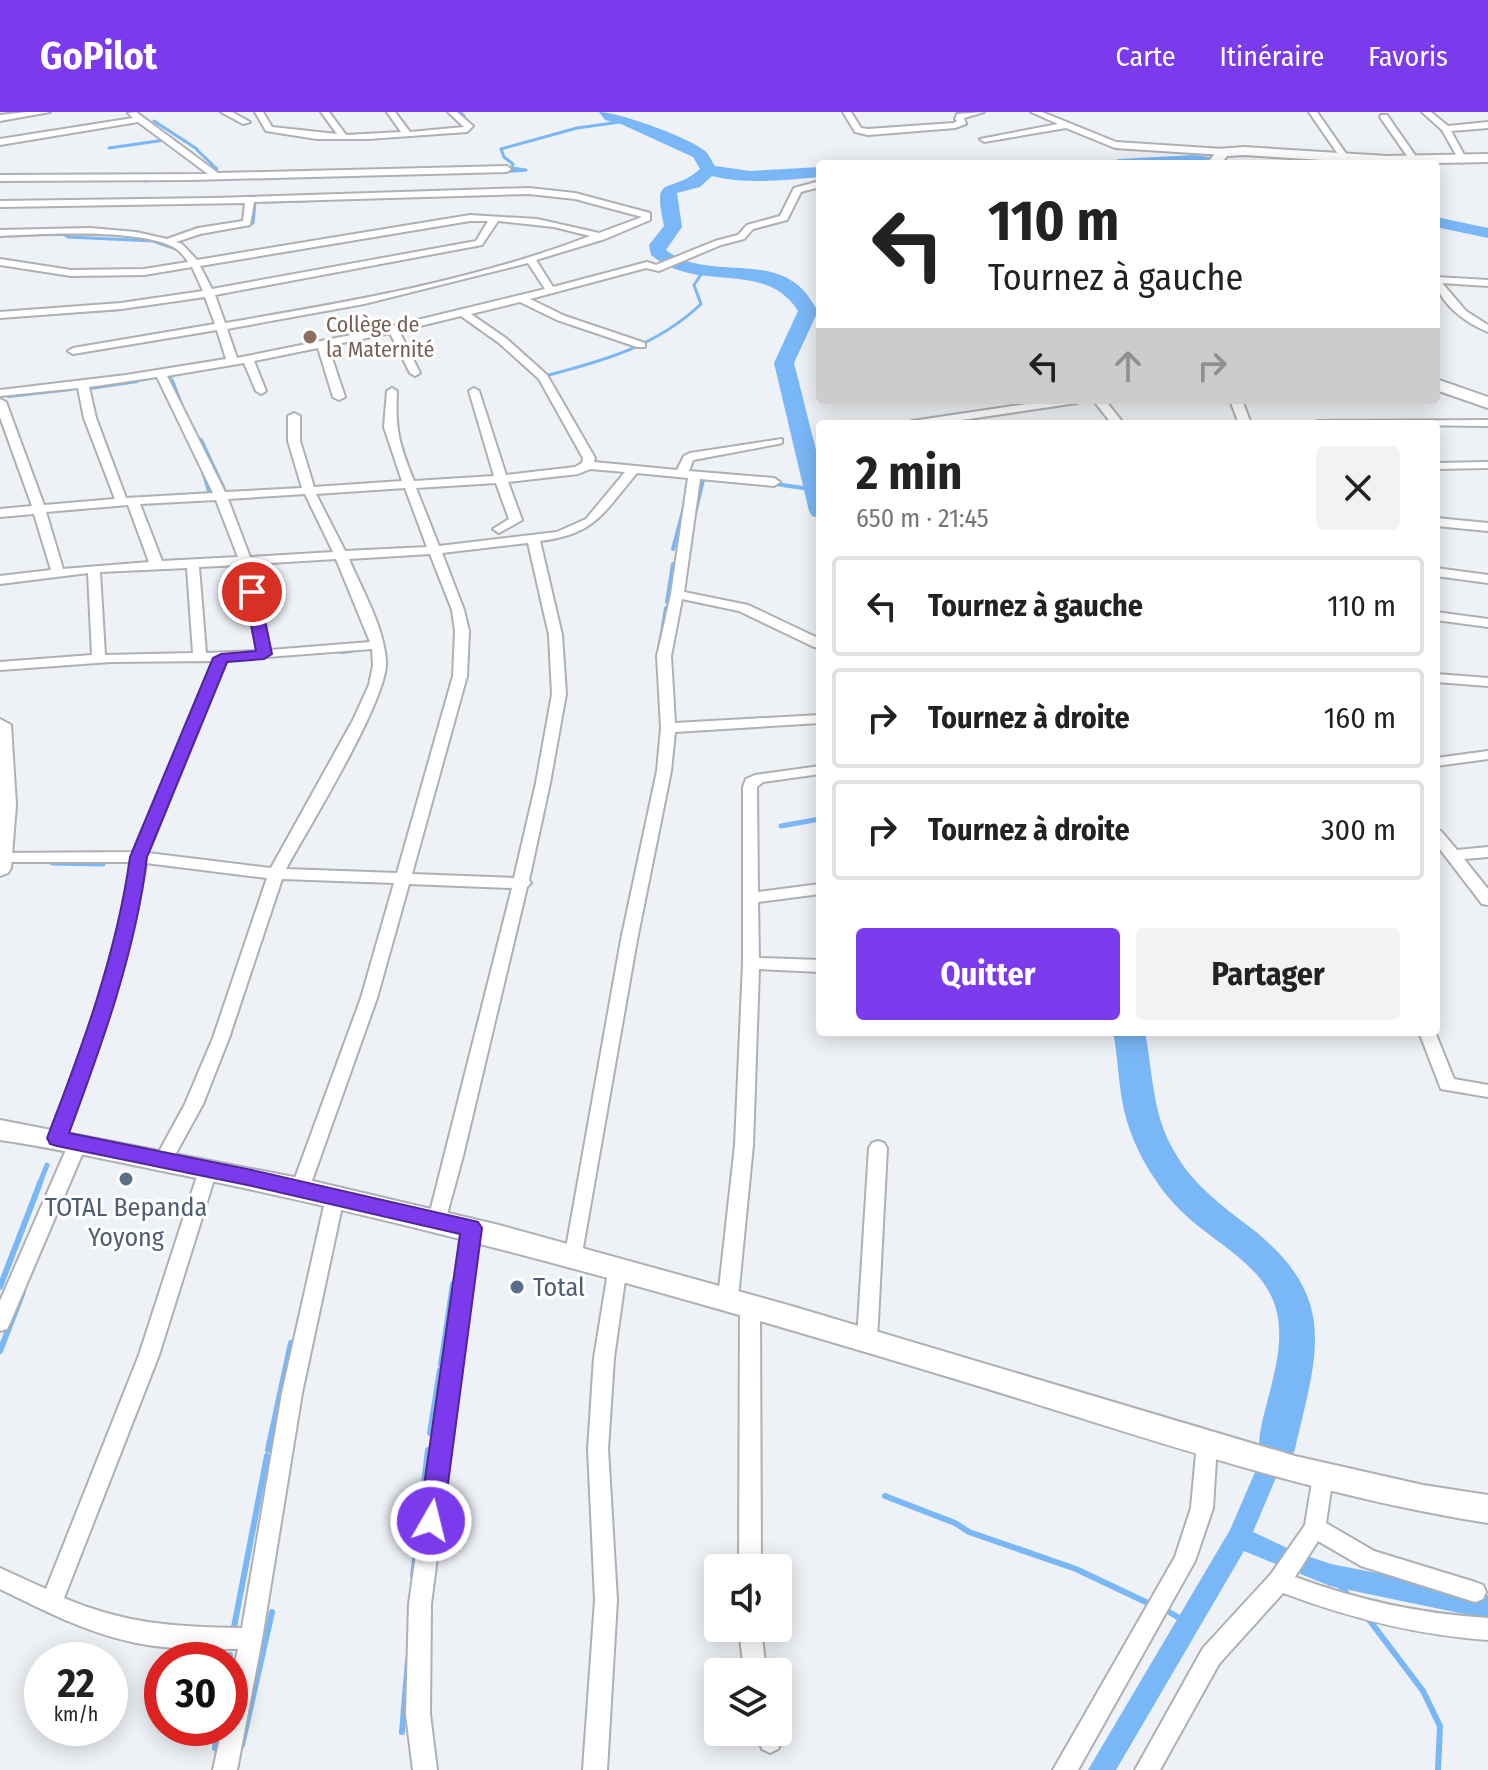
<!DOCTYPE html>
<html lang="fr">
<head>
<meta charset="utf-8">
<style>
  body { margin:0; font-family:"Fira Sans Condensed",sans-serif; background:#f2f2f2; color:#222; height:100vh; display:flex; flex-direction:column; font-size:30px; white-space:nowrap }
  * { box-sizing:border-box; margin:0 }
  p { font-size:26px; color:#767676 }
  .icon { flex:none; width:44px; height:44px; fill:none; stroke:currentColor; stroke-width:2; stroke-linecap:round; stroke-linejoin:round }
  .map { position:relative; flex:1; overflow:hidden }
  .details { position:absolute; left:816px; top:308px; width:624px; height:616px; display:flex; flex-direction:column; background:#fff; border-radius:8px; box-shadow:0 4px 20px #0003 }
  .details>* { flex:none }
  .top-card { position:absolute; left:816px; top:48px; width:624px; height:244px; border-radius:8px; box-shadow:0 4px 20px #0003; background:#fff; color:#222; overflow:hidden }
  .tools { position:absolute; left:704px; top:1442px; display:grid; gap:16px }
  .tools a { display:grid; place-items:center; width:88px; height:88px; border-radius:8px; background:#fff; box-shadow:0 4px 20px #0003; font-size:40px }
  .speed { position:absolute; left:24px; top:1530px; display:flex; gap:16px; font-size:40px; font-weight:700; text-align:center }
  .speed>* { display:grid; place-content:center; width:104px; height:104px; border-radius:50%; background:#fff; box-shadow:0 4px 20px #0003; line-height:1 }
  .speed small { font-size:20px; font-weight:400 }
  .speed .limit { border:12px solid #d22; background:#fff; color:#111 }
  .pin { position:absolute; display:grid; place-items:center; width:68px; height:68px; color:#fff; margin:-34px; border:4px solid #fff; border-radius:50%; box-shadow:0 2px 8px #0007 }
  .me { position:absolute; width:88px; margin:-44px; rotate:8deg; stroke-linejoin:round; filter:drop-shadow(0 0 6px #0008) }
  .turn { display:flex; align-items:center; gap:28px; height:168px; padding:0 40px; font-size:36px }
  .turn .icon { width:104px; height:104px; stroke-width:2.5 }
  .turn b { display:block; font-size:56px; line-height:68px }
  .lanes { display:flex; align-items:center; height:76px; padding:0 40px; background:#0003; justify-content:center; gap:40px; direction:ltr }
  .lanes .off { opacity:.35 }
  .round { display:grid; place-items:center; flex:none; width:84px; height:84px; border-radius:8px; background:#f2f2f2 }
  .overview { display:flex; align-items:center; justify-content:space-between; height:136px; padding:0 40px }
  h1 { font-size:48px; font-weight:700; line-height:60px }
  .action { display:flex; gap:16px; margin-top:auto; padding:16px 40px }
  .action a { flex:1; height:92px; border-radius:8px; background:#7c3aed; color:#fff; font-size:32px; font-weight:700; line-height:92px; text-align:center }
  .action a+a { background:#f2f2f2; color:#222 }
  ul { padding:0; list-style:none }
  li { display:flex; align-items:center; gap:24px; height:100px; margin:0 16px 12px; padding:0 24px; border:4px solid #e0e0e0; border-radius:8px }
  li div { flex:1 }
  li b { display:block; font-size:30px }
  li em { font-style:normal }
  header { display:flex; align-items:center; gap:48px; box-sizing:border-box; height:112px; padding:0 40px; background:#7c3aed; color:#fff }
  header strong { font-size:38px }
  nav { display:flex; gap:44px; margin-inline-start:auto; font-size:28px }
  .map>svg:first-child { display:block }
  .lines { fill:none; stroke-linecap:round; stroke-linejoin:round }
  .stream-far3 { stroke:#7ab7f7; stroke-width:3 }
  .stream-far2 { stroke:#7ab7f7; stroke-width:4 }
  .stream-far1 { stroke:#7ab7f7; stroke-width:5 }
  .stream { stroke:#7ab7f7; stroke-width:6 }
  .canal { fill:#7ab7f7; fill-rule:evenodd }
  .river { fill:#7ab7f7; fill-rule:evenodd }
  .street-casing { stroke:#aeb0b4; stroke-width:4 }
  .secondary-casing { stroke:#aeb0b4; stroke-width:4 }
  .street { fill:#fff; fill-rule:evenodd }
  .secondary { fill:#fff; fill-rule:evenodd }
  .route { fill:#7c3aed; stroke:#51269a; stroke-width:2 }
  .education-dot { fill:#8d6e63; stroke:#fff; stroke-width:3 }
  .service-dot { fill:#5c6f8a; stroke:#fff; stroke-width:3 }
  .labels { text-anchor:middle; stroke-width:6; stroke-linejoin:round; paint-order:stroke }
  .far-education-label { font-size:22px; fill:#785e54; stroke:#fff; text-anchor:start }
  .service-label { font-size:26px; fill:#4e5e75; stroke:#fff }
</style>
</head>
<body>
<header>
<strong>GoPilot</strong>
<nav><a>Carte</a><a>Itinéraire</a><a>Favoris</a></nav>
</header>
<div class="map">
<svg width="1488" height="1658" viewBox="0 0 1488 1658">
  <rect width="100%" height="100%" fill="#eef1f5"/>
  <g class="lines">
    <!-- stream-far3 -->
    <path class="stream-far3" d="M 460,0 L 464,4
      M 154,9 L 197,37
      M 109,36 L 172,27 L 190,40
      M 197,38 L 217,57
      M 191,40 L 208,55
      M 501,60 L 526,58 L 512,56 L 513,52 L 504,45 L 501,37 L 577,16 L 627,9
      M 144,69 L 156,68
      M 150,92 L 220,91
      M 244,114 L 253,111 L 255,90 L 306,89
      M 63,122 L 68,125 L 153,129 L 179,138
      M 0,205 L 116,198
      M 126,227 L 207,213
      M 199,251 L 226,247
      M 545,264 C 603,249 657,234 701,192 L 694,173 L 704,158
      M 124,271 L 147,267
      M 173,271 L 170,266 L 175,262"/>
    <!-- stream-far2 -->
    <path class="stream-far2" d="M 172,269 L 186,305
      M 90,276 L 137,269
      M 9,284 L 71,277
      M 201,328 L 224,377
      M 203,360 L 211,385
      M 769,371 L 803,376 L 813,374
      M 693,410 L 703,368
      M 673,437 L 685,392
      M 667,490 L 673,452
      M 660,532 L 666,496
      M 341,540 L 351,539"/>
    <!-- stream-far1 -->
    <path class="stream-far1" d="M 781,714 L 820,707
      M 52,751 L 103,752
      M 39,1073 L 47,1053"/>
    <!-- stream -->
    <path class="stream" d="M 0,1175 L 40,1071
      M 0,1239 L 23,1180
      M 441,1253 L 453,1172
      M 430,1321 L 440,1258
      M 268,1338 L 291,1231
      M 885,1384 L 955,1411 L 969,1420 L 1076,1457 L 1150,1492
      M 1330,1463 L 1351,1486
      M 413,1464 L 428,1338
      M 1169,1500 L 1188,1511
      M 1367,1505 L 1423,1579 L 1440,1614 L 1438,1658
      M 234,1515 L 267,1344
      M 229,1548 L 230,1543
      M 402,1620 L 408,1548
      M 242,1633 L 272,1500
      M 215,1636 L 217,1616"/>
    <!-- canal -->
    <path class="canal" d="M 1276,1327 L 1284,1330 L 1288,1337 L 1253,1420 L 1298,1441 L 1331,1452 L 1488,1483 L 1488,1507 L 1330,1474 L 1244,1439 L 1116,1658 L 1088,1658 L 1230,1418 L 1268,1330 Z"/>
    <!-- river -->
    <path class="river" d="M 599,0 C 619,0 690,26 705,39 C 709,42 712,50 715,54 L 750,59 L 820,55 L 820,65 C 784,68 748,73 712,64 L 700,75 L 677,81 L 682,115 L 666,138 C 704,169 769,141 803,178 C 809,184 813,192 818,199 L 794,251 L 820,354 L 820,406 L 812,404 L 809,399 L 774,251 L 798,199 C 764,146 699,183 651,143 L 649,133 L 664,114 C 652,58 668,85 700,57 L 693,45 L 621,12 L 605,8 Z
      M 1194,43 L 1224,47 L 1232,52 L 1110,52 L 1118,47 Z
      M 1436,105 L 1488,116 L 1488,126 L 1436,115 Z
      M 1113,920 L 1145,920 C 1153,961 1152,1002 1174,1039 C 1192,1072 1221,1093 1251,1116 C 1340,1186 1317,1241 1295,1337 L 1290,1349 L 1276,1354 L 1262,1349 C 1247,1316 1296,1244 1273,1188 C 1257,1149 1210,1128 1181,1099 C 1154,1072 1130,1031 1123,993 C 1118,969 1118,944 1113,920 Z"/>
    <defs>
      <path id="street" d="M 27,0 L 50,0 L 0,9 L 0,3 Z
        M 136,0 L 218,61 L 507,54 L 511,57 L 507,60 L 190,68 L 0,69 L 0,63 L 208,62 L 138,10 L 0,33 L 0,27 L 133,6 L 128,1 Z
        M 221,0 L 232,0 L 250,10 L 243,12 Z
        M 255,0 L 263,0 L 272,15 L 337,22 L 321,0 L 329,0 L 346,23 L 401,20 L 387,0 L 395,0 L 410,20 L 464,15 L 448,0 L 457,0 L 473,14 L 467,20 L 368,27 L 317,27 L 266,19 Z
        M 843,0 L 851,0 L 861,16 L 868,17 L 954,11 L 957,9 L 955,7 L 957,2 L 984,0 L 964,6 L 966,12 L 955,16 L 868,23 L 855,20 Z
        M 1031,0 L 1042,0 L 1116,30 L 1223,37 L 1227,40 L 1223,43 L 1115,36 L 1066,16 L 984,30 L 980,27 L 1058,12 Z
        M 1309,0 L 1317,0 L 1349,46 L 1348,48 L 1342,48 Z
        M 1422,0 L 1431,0 L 1448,14 L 1488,10 L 1488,16 L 1451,19 L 1467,48 L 1463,51 L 1459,48 L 1442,18 Z
        M 1381,3 L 1387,3 L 1419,49 L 1418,51 L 1412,51 L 1380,5 Z
        M 820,69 L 820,75 L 801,80 L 787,108 L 753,117 L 744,127 L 721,133 L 659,159 L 646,156 L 530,187 L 565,204 L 645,231 L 645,235 L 637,235 L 557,208 L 520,190 L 471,202 L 507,227 L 547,263 L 595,346 L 594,350 L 677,358 L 684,344 L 690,341 L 782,327 L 782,331 L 778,332 L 693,348 L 689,359 L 774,366 L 780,370 L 774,374 L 700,367 L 684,480 L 748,493 L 820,527 L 820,536 L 814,535 L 739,499 L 682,487 L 671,544 L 675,611 L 820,603 L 820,611 L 675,620 L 671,659 L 637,828 L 581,1147 L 574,1150 L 567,1147 L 565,1142 L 621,828 L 657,659 L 661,616 L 657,544 L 671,482 L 688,366 L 637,361 C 603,401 596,422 540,429 L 562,523 L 566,582 L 550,671 L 529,768 L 531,771 L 527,775 L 463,1044 L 444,1113 L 437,1115 L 430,1113 L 428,1108 L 512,776 L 409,772 L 377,886 L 309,1077 L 306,1082 L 300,1084 L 294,1082 L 291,1077 L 361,886 L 394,771 L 282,767 L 229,926 L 203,992 L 169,1054 L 163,1056 L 157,1054 L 154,1049 L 185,992 L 213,926 L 267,766 L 146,751 C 132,845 99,937 66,1026 L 63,1031 L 51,1031 L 48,1026 C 83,937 116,845 131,750 L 2,750 L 0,741 L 133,740 L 213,549 L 111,550 L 0,558 L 0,550 L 92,543 L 88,461 L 0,472 L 0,464 L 51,458 L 34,402 L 0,405 L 0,397 L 32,394 L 0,305 L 0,287 L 6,290 L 44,393 L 115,387 L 84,306 L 78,276 L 0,284 L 0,278 L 126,263 L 226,247 L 217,218 L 73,242 L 68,239 L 73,236 L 215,212 L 205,185 L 121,197 L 0,206 L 0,200 L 121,191 L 203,179 L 192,155 L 144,163 L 71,164 L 0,153 L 0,147 L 71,158 L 144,157 L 188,150 C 185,145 180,139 175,136 C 140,116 42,122 0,124 L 0,118 L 90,116 L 136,120 L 167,127 L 198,116 L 243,109 L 245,91 L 0,95 L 0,89 L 213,86 L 529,76 L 575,81 L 650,101 L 650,108 L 605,127 L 536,148 L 553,175 L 647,150 L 656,153 L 715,129 L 738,123 L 747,113 L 780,104 L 794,76 ZM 529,82 L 575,87 L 642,105 L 599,121 L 537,107 L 470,103 L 197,148 L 182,132 L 176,130 L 200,122 L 250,113 L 254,90 ZM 470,109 L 488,109 L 476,129 L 212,177 L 200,154 ZM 498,109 L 554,115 L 590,124 C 473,169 348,190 225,211 L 215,183 L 482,133 ZM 528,151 L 545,177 L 376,218 L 237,246 L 227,217 L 364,192 ZM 461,204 L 499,231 L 539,267 L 583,346 L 582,351 L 575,355 L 506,363 L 479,279 L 474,276 L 469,279 L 494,364 L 414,369 C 399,332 395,318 397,279 L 392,276 L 387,279 L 384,315 L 402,369 L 314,375 L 300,329 L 300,304 L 294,301 L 288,304 L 288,329 L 302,376 L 225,380 L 167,264 L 244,251 L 256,279 L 261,282 L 266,279 L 254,249 L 318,236 L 333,285 L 339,288 L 345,285 L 328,234 L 390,221 L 410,261 L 415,264 L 420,261 L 399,219 ZM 157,265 L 213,381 L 126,386 L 96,306 L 89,275 ZM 590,357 L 625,360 L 586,407 L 557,420 L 439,434 L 416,376 L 496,371 L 509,407 L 493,417 L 499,421 L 522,408 L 508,370 L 578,362 ZM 405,376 L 427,435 L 345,439 L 316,382 ZM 305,382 L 333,440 L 250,445 L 228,387 ZM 216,388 L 238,445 L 162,449 L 140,392 ZM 128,393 L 149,450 L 63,457 L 46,400 ZM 528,431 L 549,523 L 552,582 L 536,671 L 514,766 L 412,762 L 467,564 L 469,519 L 464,498 L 442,441 ZM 430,442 L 452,498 L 455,519 L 453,564 L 397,761 L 286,757 C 307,718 389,586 386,549 C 384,515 362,478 349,447 ZM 336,447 L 370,530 L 270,538 L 253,452 ZM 240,453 L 257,539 L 206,541 L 199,455 ZM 187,456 L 193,541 L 105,543 L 100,460 ZM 372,537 L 373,554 L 369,573 L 353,608 L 271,756 L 148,741 L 227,548 Z
        M 1436,165 L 1488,168 L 1488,174 L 1442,171 L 1466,199 L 1488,213 L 1488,220 C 1466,211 1436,190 1436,165 Z
        M 1054,288 L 1083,288 L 1077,291 L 935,312 L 906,312 L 912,309 Z
        M 1093,288 L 1105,288 L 1124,312 L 1112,312 Z
        M 1230,288 L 1242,288 L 1251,312 L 1239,312 Z
        M 1488,308 L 1488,314 L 1312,312 L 1318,309 Z
        M 1488,350 L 1488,356 L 1436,357 L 1436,351 Z
        M 1436,406 L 1488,411 L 1488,419 L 1436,414 Z
        M 1436,456 L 1488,463 L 1488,471 L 1436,464 Z
        M 1436,500 L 1488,507 L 1488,515 L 1436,508 Z
        M 1436,562 L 1488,566 L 1488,574 L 1436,570 Z
        M 1488,639 L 1488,647 L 1436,654 L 1436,646 Z
        M 820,654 L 820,662 L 763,670 L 757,675 L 758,780 L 820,772 L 820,782 L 758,790 L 759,846 L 820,848 L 820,860 L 759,857 L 753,1033 L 738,1186 L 735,1192 L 728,1194 L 721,1192 L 718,1186 L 735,1033 L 743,851 L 743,675 L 746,667 L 755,663 Z
        M 1436,717 L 1441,719 L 1457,738 L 1488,735 L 1488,745 L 1464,747 L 1488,777 L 1488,793 L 1482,792 L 1436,732 Z
        M 1419,920 L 1435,920 L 1454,967 L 1488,973 L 1488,985 L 1441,977 Z
        M 78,1024 L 84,1026 L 87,1031 L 10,1211 L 7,1217 L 0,1219 L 0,1189 L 69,1031 L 72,1026 Z
        M 878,1029 L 884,1031 L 887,1036 L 877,1228 L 874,1234 L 867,1236 L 860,1234 L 857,1228 L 869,1036 L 872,1031 Z
        M 208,1051 L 214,1053 L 217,1058 L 159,1243 L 64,1486 C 125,1512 176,1515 242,1516 L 282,1281 L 326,1085 L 329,1080 L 335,1078 L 341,1080 L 344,1085 L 302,1281 L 262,1527 L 237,1658 L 213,1658 L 222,1616 L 230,1616 L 230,1575 L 238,1537 C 202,1537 167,1538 132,1530 C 85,1520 43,1498 0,1477 L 0,1456 L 46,1477 L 139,1243 L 199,1058 L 202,1053 Z
        M 471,1109 L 478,1111 L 480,1116 L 431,1492 L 430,1602 L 437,1658 L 413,1658 L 406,1602 L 409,1492 L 462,1116 L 464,1111 Z
        M 618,1146 L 625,1149 L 627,1154 L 614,1246 L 608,1337 L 617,1488 L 607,1658 L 583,1658 L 595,1488 L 588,1337 L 594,1246 L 609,1154 L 611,1149 Z
        M 750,1185 L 757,1187 L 760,1193 L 761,1456 L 739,1456 L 740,1193 L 743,1187 Z
        M 1207,1322 L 1214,1325 L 1217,1331 L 1213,1396 L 1195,1449 L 1078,1658 L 1053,1658 L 1175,1445 L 1191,1396 L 1197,1331 L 1200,1325 Z
        M 1323,1355 L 1330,1357 L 1333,1364 L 1326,1411 L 1374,1439 L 1475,1470 L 1483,1473 L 1486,1480 L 1483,1487 L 1475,1490 L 1361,1454 L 1318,1429 L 1295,1465 C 1357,1488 1421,1502 1488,1506 L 1488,1528 C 1416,1523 1350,1506 1283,1481 L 1219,1552 L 1160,1658 L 1135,1658 L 1203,1536 L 1271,1462 L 1305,1413 L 1313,1364 L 1316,1357 Z
        M 739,1516 L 761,1516 L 766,1560 L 744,1560 Z
        M 778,1616 L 782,1629 L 778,1637 L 770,1641 L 762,1637 L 756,1620 L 778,1620 Z"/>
      <path id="secondary" d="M 1244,35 L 1387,44 L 1488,42 L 1488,50 L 1387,52 L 1244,43 L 1227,44 L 1221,52 L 1207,52 L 1218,37 Z
        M 1436,267 L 1488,285 L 1488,296 L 1436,278 Z
        M 0,607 L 11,613 L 16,693 L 11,756 L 8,761 L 0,764 Z
        M 0,1008 L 304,1067 L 499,1113 L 788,1193 L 1295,1344 L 1423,1373 L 1488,1383 L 1488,1411 C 1304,1382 1130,1320 952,1266 C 697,1189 443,1116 182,1063 C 122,1051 61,1037 0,1028 Z"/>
    </defs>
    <!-- street casing -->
    <use href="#street" class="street-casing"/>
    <!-- secondary casing -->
    <use href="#secondary" class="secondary-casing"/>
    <!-- street -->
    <use href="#street" class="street"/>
    <!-- secondary -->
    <use href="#secondary" class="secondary"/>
  </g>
  <!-- route -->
  <path class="route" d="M 252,476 L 259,480 L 272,542 L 264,547 L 227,550 L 147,745 C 136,839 102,932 69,1021 L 252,1058 L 478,1110 L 482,1116 L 443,1409 L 440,1416 L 431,1420 L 423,1416 L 419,1409 L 460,1122 L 252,1074 L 57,1034 L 50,1032 L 47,1026 C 82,936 117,841 130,745 L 213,546 L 221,542 L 256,539 L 245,480 Z"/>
  <!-- markers -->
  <circle class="education-dot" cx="310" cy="225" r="8"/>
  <g class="service-dot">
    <circle cx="126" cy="1067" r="8"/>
    <circle cx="517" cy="1175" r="8"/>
  </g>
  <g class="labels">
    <!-- far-education labels -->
    <g class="far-education-label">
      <text x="326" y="220">Collège de<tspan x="326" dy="25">la Maternité</tspan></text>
    </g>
    <!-- service labels -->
    <g class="service-label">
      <text x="126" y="1104">TOTAL Bepanda<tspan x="126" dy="30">Yoyong</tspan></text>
      <text x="533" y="1184" text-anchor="start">Total</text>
    </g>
  </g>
</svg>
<div class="tools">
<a><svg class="icon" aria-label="sound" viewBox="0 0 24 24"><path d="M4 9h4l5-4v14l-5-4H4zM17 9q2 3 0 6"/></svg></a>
<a><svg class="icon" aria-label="layers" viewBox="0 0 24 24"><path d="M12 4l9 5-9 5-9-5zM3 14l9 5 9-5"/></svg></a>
</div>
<div class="speed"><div>22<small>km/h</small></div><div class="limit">30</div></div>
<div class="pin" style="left:252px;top:480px;background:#d93025"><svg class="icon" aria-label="arrive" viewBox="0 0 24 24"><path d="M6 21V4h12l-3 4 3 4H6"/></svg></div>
<svg class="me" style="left:431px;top:1409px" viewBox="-20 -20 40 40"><circle r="17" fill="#7c3aed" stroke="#fff" stroke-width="3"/><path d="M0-11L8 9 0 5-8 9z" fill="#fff"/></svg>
<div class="top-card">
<div class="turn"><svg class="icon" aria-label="left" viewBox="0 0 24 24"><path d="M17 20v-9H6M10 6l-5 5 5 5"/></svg><div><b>110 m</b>Tournez à gauche</div></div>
<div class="lanes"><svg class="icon" aria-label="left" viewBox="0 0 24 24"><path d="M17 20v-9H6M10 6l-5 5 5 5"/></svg><svg class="icon off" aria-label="ahead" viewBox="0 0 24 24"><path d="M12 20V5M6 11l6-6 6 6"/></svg><svg class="icon off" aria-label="right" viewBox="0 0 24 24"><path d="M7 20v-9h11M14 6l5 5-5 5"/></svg></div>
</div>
<section class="details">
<div class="overview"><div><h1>2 min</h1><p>650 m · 21:45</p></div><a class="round"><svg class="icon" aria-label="close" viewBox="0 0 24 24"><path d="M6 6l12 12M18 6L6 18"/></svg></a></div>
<ul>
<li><svg class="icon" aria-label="left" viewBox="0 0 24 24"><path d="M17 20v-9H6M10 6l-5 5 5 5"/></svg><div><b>Tournez à gauche</b></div><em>110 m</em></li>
<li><svg class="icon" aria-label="right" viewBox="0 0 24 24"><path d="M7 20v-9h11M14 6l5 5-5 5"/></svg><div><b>Tournez à droite</b></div><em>160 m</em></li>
<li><svg class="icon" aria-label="right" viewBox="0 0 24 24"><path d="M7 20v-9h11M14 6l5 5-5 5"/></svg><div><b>Tournez à droite</b></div><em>300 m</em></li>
</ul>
<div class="action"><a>Quitter</a><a>Partager</a></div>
</section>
</div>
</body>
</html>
